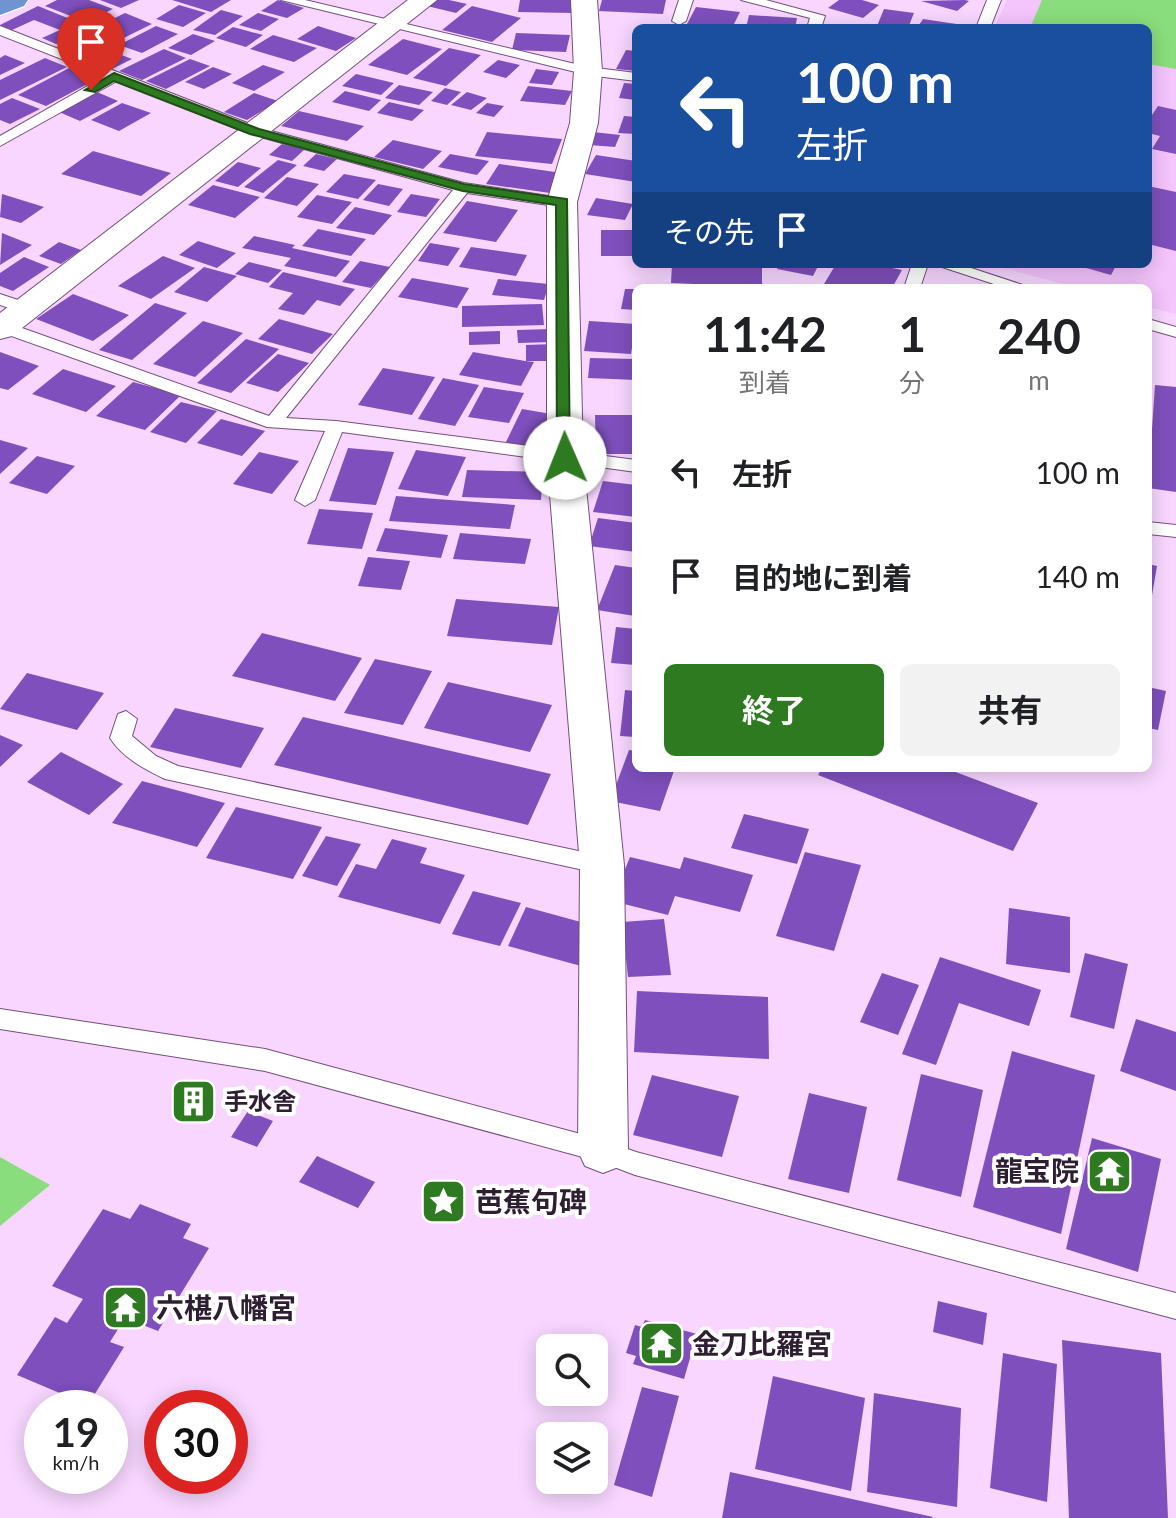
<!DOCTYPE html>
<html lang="ja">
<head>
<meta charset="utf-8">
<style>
  body { margin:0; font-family:Lato,"Noto Sans JP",sans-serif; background:#f2f2f2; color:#202124; height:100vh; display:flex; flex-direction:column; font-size:30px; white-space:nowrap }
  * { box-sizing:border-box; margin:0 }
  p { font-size:26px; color:#757577 }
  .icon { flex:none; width:44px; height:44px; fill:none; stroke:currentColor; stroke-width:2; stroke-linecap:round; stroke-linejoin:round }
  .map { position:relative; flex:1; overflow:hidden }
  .panel { position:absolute; left:632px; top:284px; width:520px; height:488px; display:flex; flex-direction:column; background:#fff; border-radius:12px; box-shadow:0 4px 20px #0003 }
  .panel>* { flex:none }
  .banner { position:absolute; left:632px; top:24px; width:520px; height:244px; border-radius:12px; box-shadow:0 4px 20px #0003; background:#1a4fa0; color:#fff; overflow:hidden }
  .fabs { position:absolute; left:536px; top:1334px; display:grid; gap:16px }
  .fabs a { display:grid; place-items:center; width:72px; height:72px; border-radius:12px; background:#fff; box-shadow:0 4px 20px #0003; font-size:40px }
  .speed { position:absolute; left:24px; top:1390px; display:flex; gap:16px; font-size:40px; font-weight:700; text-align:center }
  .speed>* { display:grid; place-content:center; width:104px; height:104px; border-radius:50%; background:#fff; box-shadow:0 4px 20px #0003; line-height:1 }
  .speed small { font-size:20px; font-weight:400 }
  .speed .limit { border:12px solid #d22; background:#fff; color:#111 }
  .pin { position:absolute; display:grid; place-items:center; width:68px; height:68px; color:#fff; margin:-82px -34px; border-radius:50% 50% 50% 0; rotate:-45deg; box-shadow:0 0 8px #0007 }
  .pin .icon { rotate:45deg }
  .me { position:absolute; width:88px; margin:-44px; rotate:359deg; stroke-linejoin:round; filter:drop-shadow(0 0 6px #0008) }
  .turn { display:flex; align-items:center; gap:28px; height:168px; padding:0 32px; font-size:36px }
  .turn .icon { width:104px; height:104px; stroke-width:2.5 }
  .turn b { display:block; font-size:56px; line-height:68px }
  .then { display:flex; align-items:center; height:76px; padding:0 32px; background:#0003; gap:16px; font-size:30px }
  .eta { display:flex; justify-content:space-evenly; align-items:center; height:136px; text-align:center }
  .eta b { font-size:48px; font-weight:700; line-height:56px }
  .button { display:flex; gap:16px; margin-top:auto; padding:16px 32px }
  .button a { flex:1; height:92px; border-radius:12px; background:#2e7a21; color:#fff; font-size:32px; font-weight:700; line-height:92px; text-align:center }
  .button a+a { background:#f2f2f2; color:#202124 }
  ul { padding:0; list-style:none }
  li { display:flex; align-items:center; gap:24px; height:104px; padding:0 32px }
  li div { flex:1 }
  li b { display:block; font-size:30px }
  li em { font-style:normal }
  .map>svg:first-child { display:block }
  .built { fill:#f4c4fd }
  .green { fill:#8add7c }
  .building { fill:#7f50bd }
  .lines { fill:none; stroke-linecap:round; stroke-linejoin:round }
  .lane-casing { stroke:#744f7b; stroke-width:2 }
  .street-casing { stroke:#744f7b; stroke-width:2 }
  .highway-casing { stroke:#fff; stroke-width:2 }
  .lane { fill:#fff; fill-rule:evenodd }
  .street { fill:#fff; fill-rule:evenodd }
  .highway { fill:#7094d2; fill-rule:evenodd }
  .route { fill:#2e7a21; stroke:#1e4f15; stroke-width:2 }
  .labels { text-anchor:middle; stroke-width:8; stroke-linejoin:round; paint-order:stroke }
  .poi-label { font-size:24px; font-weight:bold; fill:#2e1e31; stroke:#fff; text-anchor:start }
  .near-poi-label { font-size:28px; font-weight:bold; fill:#2e1e31; stroke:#fff; text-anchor:start }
</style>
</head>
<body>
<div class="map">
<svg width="1176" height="1518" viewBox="0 0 1176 1518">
  <rect width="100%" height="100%" fill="#f8d6ff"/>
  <!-- built -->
  <path class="built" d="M 1007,0 L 1176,0 L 1176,314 L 1148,307 L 1148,288 L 1077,288 L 990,264 L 1148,264 L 1148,28 L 994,28 Z"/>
  <!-- green -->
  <path class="green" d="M 1042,0 L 1176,0 L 1176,69 L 1148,64 L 1148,28 L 1030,28 Z
    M 0,1157 L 50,1185 L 0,1226 Z"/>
  <!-- building -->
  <path class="building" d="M 57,0 L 89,0 L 113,9 L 86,22 L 45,6 Z
    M 100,0 L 139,0 L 121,8 Z
    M 172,0 L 231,0 L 211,12 Z
    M 278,0 L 304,8 L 287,18 L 261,11 Z
    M 435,0 L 449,0 L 467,4 L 456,13 L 427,6 Z
    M 520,0 L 575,0 L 573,13 L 518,12 Z
    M 602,0 L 666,0 L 663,14 L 599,11 Z
    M 839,0 L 862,0 L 879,5 L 863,18 L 828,8 Z
    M 965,0 L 969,1 L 957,11 L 921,1 Z
    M 179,5 L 206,13 L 183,27 L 156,19 Z
    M 38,6 L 92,28 L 56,44 L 42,38 L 60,30 L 34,20 L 12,30 L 0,25 Z
    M 472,6 L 521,18 L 492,42 L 442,30 Z
    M 696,7 L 740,12 L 732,28 L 687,24 Z
    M 884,9 L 914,13 L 908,28 L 877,26 Z
    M 221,10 L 243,16 L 215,35 L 193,30 Z
    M 125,13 L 152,24 L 85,57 L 58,46 Z
    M 258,13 L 279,19 L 261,31 L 239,25 Z
    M 749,15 L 797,18 L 795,28 L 746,28 Z
    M 923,19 L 970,26 L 970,28 L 917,28 Z
    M 156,26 L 178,34 L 142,53 L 119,45 Z
    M 318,26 L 356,38 L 336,51 L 297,39 Z
    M 233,27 L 263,35 L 246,47 L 216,38 Z
    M 516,33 L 570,35 L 566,52 L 512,50 Z
    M 193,34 L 215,41 L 191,55 L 168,48 Z
    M 273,35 L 317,48 L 294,62 L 250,49 Z
    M 403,39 L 442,49 L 407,75 L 368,65 Z
    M 449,48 L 481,55 L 446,86 L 413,78 Z
    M 164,49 L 186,58 L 142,80 L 119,71 Z
    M 626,50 L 636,51 L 636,71 L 616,69 Z
    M 111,51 L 132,59 L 112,69 L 91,61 Z
    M 5,55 L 25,63 L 0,75 L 0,58 Z
    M 45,58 L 67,67 L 0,100 L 0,80 Z
    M 190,59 L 210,66 L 166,89 L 146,81 Z
    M 498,60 L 520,65 L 506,78 L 483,72 Z
    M 263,65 L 285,72 L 254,91 L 232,83 Z
    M 213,67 L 232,74 L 204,89 L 185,82 Z
    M 69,68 L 97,79 L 46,106 L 18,95 Z
    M 536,69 L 559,72 L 552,85 L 529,83 Z
    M 356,74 L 394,83 L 381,95 L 342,86 Z
    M 624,83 L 636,84 L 636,100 L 619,98 Z
    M 399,85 L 433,92 L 419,105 L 385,98 Z
    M 528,86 L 572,91 L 565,105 L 520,101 Z
    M 445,88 L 461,92 L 447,105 L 431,101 Z
    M 345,91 L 381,100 L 369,111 L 332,102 Z
    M 97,92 L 118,101 L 80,121 L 59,112 Z
    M 467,92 L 487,98 L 471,110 L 451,105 Z
    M 254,93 L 278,101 L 247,120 L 224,112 Z
    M 12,98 L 40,109 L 10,124 L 0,120 L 0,104 Z
    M 389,102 L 424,110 L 412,121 L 377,113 Z
    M 122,103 L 151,113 L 119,131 L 91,120 Z
    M 487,103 L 504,106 L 494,117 L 476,113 Z
    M 1158,106 L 1176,110 L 1176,154 L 1152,149 L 1160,136 L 1148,133 L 1148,121 Z
    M 299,111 L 364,126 L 347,141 L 281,126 Z
    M 624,116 L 636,117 L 636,134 L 618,133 Z
    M 487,132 L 562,139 L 552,164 L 475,156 Z
    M 593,132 L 620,135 L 615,147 L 589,145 Z
    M 393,140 L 442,151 L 423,169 L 374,157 Z
    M 282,144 L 305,149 L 292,161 L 269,155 Z
    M 93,151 L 171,173 L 141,196 L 61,174 Z
    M 316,154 L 337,159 L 324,171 L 303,166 Z
    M 450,154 L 489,161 L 477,175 L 438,167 Z
    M 596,155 L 636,161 L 636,182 L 585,174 Z
    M 278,160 L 297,165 L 263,193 L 244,187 Z
    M 238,162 L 261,168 L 238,187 L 215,181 Z
    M 499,164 L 562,173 L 550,193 L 486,184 Z
    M 344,174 L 376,180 L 358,199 L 326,192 Z
    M 287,177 L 319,184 L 297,206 L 264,198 Z
    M 378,184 L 403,189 L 389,206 L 363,200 Z
    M 213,185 L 260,197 L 235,218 L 188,205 Z
    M 1148,186 L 1176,192 L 1176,251 L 1148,244 Z
    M 2,194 L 44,207 L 21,223 L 0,217 Z
    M 411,194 L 440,199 L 426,217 L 397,212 Z
    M 317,195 L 352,202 L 332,224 L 297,217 Z
    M 596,198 L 633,204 L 625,220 L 587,215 Z
    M 467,201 L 518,210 L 496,242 L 443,233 Z
    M 355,207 L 392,215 L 374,235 L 336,228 Z
    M 318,229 L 366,239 L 351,256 L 302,246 Z
    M 601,230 L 636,230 L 636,256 L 601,256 Z
    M 2,233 L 32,245 L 0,265 Z
    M 254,236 L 295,245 L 292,248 L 350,261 L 336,277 L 284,266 L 291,258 L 242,248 Z
    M 198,241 L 236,253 L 217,268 L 179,255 Z
    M 59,242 L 81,250 L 61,264 L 39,256 Z
    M 430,243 L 460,248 L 448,266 L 418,261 Z
    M 471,247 L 527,255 L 516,276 L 459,267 Z
    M 163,256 L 195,268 L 151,299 L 118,286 Z
    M 24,257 L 49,267 L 13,291 L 0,286 L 0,273 Z
    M 360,261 L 390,267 L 371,288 L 342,282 Z
    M 249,262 L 282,270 L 268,283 L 235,274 Z
    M 672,264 L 762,264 L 762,287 L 671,283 Z
    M 779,264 L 819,264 L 813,276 L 777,269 Z
    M 836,264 L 873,264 L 902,270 L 892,288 L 843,288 L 824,284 Z
    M 1072,264 L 1117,264 L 1111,275 Z
    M 204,267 L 237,276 L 207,302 L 174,292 Z
    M 283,272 L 355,289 L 340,306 L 317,300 L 304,315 L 278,309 L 293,293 L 269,287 Z
    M 412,278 L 469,288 L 457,308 L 398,297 Z
    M 498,279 L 549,284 L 544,300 L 492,295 Z
    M 625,289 L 636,289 L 636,310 L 621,309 Z
    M 73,294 L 129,315 L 93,341 L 36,319 Z
    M 155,303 L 187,313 L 132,360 L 99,350 Z
    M 542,304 L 544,325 L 462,327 L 462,306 Z
    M 279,319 L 333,334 L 312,354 L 258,339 Z
    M 203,321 L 243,333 L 195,377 L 153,364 Z
    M 589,321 L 636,324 L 631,354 L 584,351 Z
    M 551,329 L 552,342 L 518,343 L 517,330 Z
    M 500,331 L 500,344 L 469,345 L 469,332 Z
    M 246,339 L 279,349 L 231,393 L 197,383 Z
    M 553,344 L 554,361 L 526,361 L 526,345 Z
    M 0,352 L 39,366 L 8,390 L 0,388 Z
    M 473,352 L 525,361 L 534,362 L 521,386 L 459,375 Z
    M 278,354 L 309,363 L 278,392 L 246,383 Z
    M 590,358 L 636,359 L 636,380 L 588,378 Z
    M 383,368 L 435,377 L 412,415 L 358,405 Z
    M 63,369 L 116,386 L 86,412 L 32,394 Z
    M 443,378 L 479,385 L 455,426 L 418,419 Z
    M 133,382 L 181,395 L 145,430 L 96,416 Z
    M 1155,385 L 1176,387 L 1176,492 L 1148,488 Z
    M 484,387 L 524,393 L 509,423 L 468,417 Z
    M 181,402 L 217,411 L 186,443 L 150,432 Z
    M 522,409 L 557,415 L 541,450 L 505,444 Z
    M 595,415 L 636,415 L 636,454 L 596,454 Z
    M 221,419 L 265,431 L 242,456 L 197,443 Z
    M 0,440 L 28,448 L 0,474 Z
    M 348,448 L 394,452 L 376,505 L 329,501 Z
    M 416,450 L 466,457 L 448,496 L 398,489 Z
    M 259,452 L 299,461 L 272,494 L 233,484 Z
    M 37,456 L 75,466 L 47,494 L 9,483 Z
    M 467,470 L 543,472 L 541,500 L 462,497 Z
    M 603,481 L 636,485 L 636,517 L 593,512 Z
    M 396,496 L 515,505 L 510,529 L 389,521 Z
    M 319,509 L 373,513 L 362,549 L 307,544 Z
    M 598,518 L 636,523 L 636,552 L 589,546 Z
    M 385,528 L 448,535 L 441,558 L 376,551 Z
    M 460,533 L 531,539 L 525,564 L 453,559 Z
    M 368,557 L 410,561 L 401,590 L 358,586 Z
    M 1148,564 L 1157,566 L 1150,607 L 1148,607 Z
    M 615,565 L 636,568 L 635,616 L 597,610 Z
    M 456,599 L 559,607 L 552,645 L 447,636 Z
    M 616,627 L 636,629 L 636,665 L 611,663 Z
    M 262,633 L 362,658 L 335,701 L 232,676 Z
    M 375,659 L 432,671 L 403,725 L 344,713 Z
    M 27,673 L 104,693 L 77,730 L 0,709 Z
    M 448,682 L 552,705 L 530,752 L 424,728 Z
    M 1148,687 L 1166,691 L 1158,730 L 1148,728 Z
    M 625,690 L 636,691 L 636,737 L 620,736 Z
    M 175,708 L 264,728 L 241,768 L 150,747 Z
    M 303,717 L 551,774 L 528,825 L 274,765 Z
    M 0,735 L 23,745 L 0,767 Z
    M 629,750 L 636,751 L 636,768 L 675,768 L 660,811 L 610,801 Z
    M 61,752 L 123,784 L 89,815 L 27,782 Z
    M 822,768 L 945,768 L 1038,803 L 1013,851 L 818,775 Z
    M 142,781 L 225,803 L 197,847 L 112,823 Z
    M 236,807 L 322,827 L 293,879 L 206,858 Z
    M 744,814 L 809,829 L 797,864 L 731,848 Z
    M 326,836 L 361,844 L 337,886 L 302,876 Z
    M 392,839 L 427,848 L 420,863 L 465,875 L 440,924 L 338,897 L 356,864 L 376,869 Z
    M 805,852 L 861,865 L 834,951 L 776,936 Z
    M 630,857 L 680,869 L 684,857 L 753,875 L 740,912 L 675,896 L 668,915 L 612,901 Z
    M 473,891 L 521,903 L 500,946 L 452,934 Z
    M 526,907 L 599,927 L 581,966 L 508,946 Z
    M 1009,908 L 1070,917 L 1070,973 L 1006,964 Z
    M 664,919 L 671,975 L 628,977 L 622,922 Z
    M 1085,953 L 1128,964 L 1114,1029 L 1070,1017 Z
    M 940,957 L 1041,990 L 1029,1026 L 959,1003 L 936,1065 L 902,1054 Z
    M 882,973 L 919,985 L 898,1035 L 860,1022 Z
    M 637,991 L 768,997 L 769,1059 L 634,1052 Z
    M 1136,1019 L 1176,1032 L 1176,1091 L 1120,1071 Z
    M 1012,1051 L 1095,1075 L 1061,1234 L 973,1207 Z
    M 921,1074 L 983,1090 L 961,1197 L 897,1180 Z
    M 652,1075 L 739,1096 L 722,1157 L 633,1135 Z
    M 191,1085 L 212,1092 L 196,1119 L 174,1112 Z
    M 809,1093 L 867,1107 L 849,1193 L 788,1179 Z
    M 248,1111 L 273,1121 L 257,1147 L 231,1137 Z
    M 1092,1138 L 1161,1159 L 1138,1272 L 1066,1249 Z
    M 317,1156 L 375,1182 L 358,1208 L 299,1182 Z
    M 140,1204 L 191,1224 L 183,1238 L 209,1248 L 158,1331 L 125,1318 L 110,1342 L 124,1347 L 88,1405 L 17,1375 L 55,1317 L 67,1323 L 83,1299 L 52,1286 L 103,1209 L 130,1219 Z
    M 938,1301 L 987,1313 L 983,1345 L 933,1332 Z
    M 645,1320 L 697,1334 L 684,1379 L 633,1364 L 636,1356 L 626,1353 L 635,1325 L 642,1327 Z
    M 1062,1340 L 1161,1353 L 1168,1518 L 1069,1518 Z
    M 1003,1353 L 1057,1364 L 1047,1502 L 990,1488 Z
    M 773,1376 L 865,1398 L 851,1491 L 755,1469 Z
    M 642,1387 L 679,1396 L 652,1497 L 614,1485 Z
    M 874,1393 L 961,1408 L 957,1507 L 867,1492 Z
    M 730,1472 L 933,1517 L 932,1518 L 722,1518 Z"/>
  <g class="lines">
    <defs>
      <path id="lane" d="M 281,0 L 305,0 L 588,67 L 636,73 L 636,81 L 588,75 Z
        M 679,0 L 693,0 L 686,21 L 679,25 L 672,21 Z
        M 741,0 L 766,0 L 825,16 L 821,28 L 807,28 L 810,18 Z
        M 987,0 L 1001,0 L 990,28 L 976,28 Z
        M 0,26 L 260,128 L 464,183 L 568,199 L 568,205 L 562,207 L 467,193 L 286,418 L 336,421 L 636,460 L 636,472 L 342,432 L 315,500 L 305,506 L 295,500 L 325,431 L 267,427 L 0,332 L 0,322 L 8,323 L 269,416 L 453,190 L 250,134 L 117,81 L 0,146 L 0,136 L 105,76 L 0,35 Z
        M 912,264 L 928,264 L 920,288 L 904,288 Z
        M 933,264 L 959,264 L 1032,288 L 1006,288 Z
        M 0,294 L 30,304 L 32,308 L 24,313 L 0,305 Z
        M 1148,319 L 1176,327 L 1176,337 L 1148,329 Z
        M 1148,522 L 1176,525 L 1176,537 L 1148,534 Z
        M 126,711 L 137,719 L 132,736 L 156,756 L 178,766 L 602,856 L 610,859 L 614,865 L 610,871 L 602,874 L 165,779 C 144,769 123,758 110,738 L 118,714 Z
        M 0,1009 L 265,1049 L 603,1140 L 636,1152 L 1176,1293 L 1176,1319 L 635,1175 L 601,1162 L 265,1071 L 0,1029 Z"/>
      <path id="street" d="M 408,0 L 437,0 L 12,336 L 0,339 L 0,313 Z
        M 571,0 L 597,0 L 602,71 L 598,123 L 577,202 L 583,458 L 624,865 L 628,1151 L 621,1166 L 603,1173 L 585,1166 L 578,1151 L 580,865 L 547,458 L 547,202 L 570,123 L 574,71 Z"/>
      <path id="highway" d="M 0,0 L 28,0 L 24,6 L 0,15 Z"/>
    </defs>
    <!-- lane casing -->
    <use href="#lane" class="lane-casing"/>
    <!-- street casing -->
    <use href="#street" class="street-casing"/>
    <!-- highway casing -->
    <use href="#highway" class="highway-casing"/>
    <!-- lane -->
    <use href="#lane" class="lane"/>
    <!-- street -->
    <use href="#street" class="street"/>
    <!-- highway -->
    <use href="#highway" class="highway"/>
  </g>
  <!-- route -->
  <path class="route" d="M 114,73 L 259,129 L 464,184 L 567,199 L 570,461 L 557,458 L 556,205 L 463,191 L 250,134 L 114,81 L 95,92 L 85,90 Z"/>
  <!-- icons -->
  <defs>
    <symbol id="building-square" viewBox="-11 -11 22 22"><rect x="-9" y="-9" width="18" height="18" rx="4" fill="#2e7a21" stroke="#fff"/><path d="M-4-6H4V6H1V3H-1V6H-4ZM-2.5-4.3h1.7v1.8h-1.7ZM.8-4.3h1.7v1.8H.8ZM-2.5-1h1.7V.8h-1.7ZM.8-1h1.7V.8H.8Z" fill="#fff"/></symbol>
    <symbol id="temple-square" viewBox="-11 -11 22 22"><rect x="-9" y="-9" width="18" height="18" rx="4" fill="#2e7a21" stroke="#fff"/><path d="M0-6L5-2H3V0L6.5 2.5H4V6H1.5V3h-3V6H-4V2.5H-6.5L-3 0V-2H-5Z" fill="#fff"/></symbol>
    <symbol id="sight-square" viewBox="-11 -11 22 22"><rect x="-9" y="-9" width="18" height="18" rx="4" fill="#2e7a21" stroke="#fff"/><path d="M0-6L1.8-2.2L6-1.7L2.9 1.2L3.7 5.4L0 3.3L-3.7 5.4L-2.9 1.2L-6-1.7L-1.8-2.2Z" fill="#fff"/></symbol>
  </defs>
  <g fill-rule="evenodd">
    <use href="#building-square" x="168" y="1076" width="51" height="51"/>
    <use href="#temple-square" x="1084" y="1146" width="51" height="51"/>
    <use href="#sight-square" x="418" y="1176" width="51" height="51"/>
    <use href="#temple-square" x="100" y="1282" width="51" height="51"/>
    <use href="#temple-square" x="636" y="1318" width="51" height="51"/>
  </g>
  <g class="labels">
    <!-- poi labels -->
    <g class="poi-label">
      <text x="224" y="1110">手水舎</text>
    </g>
    <!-- near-poi labels -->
    <g class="near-poi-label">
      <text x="1079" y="1181" text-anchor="end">龍宝院</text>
      <text x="475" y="1212">芭蕉句碑</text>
      <text x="156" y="1318">六椹八幡宮</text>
      <text x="692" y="1354">金刀比羅宮</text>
    </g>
  </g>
</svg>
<div class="fabs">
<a><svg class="icon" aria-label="search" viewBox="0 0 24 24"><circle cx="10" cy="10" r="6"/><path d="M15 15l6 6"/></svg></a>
<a><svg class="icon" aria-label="layers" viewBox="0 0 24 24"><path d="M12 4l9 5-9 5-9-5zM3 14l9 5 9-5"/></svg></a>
</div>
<div class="speed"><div>19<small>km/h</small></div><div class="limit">30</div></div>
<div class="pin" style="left:91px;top:90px;background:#d93025"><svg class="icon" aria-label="arrive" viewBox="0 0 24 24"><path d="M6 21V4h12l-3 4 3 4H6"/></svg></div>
<svg class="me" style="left:565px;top:458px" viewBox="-20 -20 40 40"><circle r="19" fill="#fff"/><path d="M0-13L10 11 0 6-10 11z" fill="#2e7a21"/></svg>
<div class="banner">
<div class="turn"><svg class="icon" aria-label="left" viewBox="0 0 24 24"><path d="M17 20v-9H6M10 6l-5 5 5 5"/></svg><div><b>100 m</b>左折</div></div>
<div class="then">その先<svg class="icon" aria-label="arrive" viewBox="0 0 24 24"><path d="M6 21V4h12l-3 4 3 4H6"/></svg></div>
</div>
<section class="panel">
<div class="eta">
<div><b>11:42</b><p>到着</p></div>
<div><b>1</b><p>分</p></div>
<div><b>240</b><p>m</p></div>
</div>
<ul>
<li><svg class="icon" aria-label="left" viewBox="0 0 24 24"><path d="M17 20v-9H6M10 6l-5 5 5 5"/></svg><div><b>左折</b></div><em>100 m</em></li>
<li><svg class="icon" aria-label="arrive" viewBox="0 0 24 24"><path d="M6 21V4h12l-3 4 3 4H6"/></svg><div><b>目的地に到着</b></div><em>140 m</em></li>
</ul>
<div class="button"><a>終了</a><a>共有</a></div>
</section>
</div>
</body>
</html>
